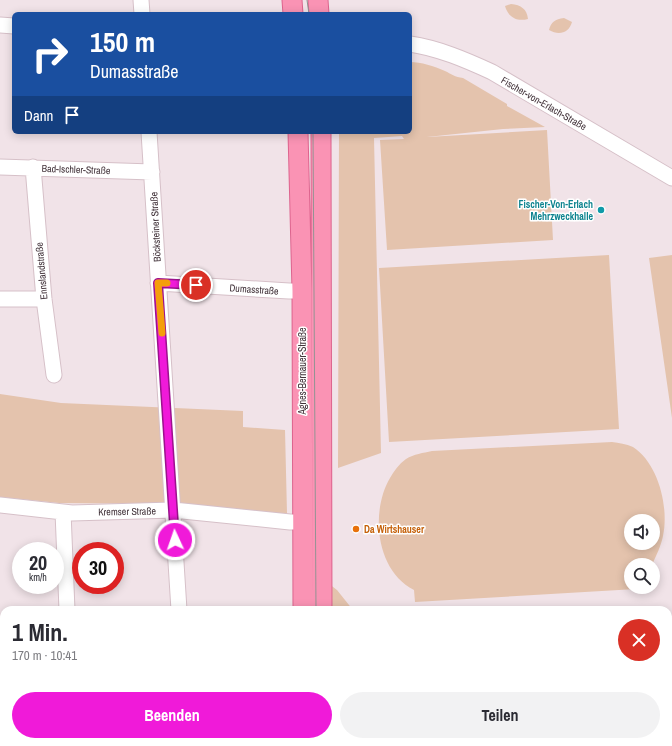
<!DOCTYPE html>
<html lang="de">
<head>
<meta charset="utf-8">
<style>
  body { margin:0; font-family:"Archivo Narrow",sans-serif; background:#f2f2f3; color:#2b2b33; height:100vh; display:flex; flex-direction:column; font-size:15px; white-space:nowrap }
  * { box-sizing:border-box; margin:0 }
  p { font-size:13px; color:#7c7c81 }
  .icon { flex:none; width:22px; height:22px; fill:none; stroke:currentColor; stroke-width:2; stroke-linecap:round; stroke-linejoin:round }
  .map { position:relative; flex:1; overflow:hidden }
  .drawer { position:absolute; left:0px; top:606px; width:672px; height:140px; display:flex; flex-direction:column; background:#fff; border-radius:12px 12px 0 0; box-shadow:0 2px 10px #0003 }
  .drawer>* { flex:none }
  .guide { position:absolute; left:12px; top:12px; width:400px; height:122px; border-radius:6px; box-shadow:0 2px 10px #0003; background:#1a4fa0; color:#fff; overflow:hidden }
  .fabs { position:absolute; left:624px; top:514px; display:grid; gap:8px }
  .fabs a { display:grid; place-items:center; width:36px; height:36px; border-radius:50%; background:#fff; box-shadow:0 2px 10px #0003; font-size:20px }
  .speed { position:absolute; left:12px; top:542px; display:flex; gap:8px; font-size:20px; font-weight:700; text-align:center }
  .speed>* { display:grid; place-content:center; width:52px; height:52px; border-radius:50%; background:#fff; box-shadow:0 2px 10px #0003; line-height:1 }
  .speed small { font-size:10px; font-weight:400 }
  .speed .limit { border:6px solid #d22; background:#fff; color:#111 }
  .pin { position:absolute; display:grid; place-items:center; width:34px; height:34px; color:#fff; margin:-17px; border:2px solid #fff; border-radius:50%; box-shadow:0 1px 4px #0007 }
  .me { position:absolute; width:44px; margin:-22px; rotate:357deg; stroke-linejoin:round; filter:drop-shadow(0 0 3px #0008) }
  .turn { display:flex; align-items:center; gap:14px; height:84px; padding:0 12px; font-size:18px }
  .turn .icon { width:52px; height:52px; stroke-width:2.5 }
  .turn b { display:block; font-size:28px; line-height:34px }
  .then { display:flex; align-items:center; height:38px; padding:0 12px; background:#0003; gap:8px; font-size:15px }
  .round { display:grid; place-items:center; flex:none; width:42px; height:42px; border-radius:21px; background:#f2f2f3 }
  .headline { display:flex; align-items:center; justify-content:space-between; height:68px; padding:0 12px }
  h1 { font-size:24px; font-weight:700; line-height:30px }
  .action { display:flex; gap:8px; margin-top:auto; padding:8px 12px }
  .action a { flex:1; height:46px; border-radius:24px; background:#f01ad9; color:#fff; font-size:16px; font-weight:700; line-height:46px; text-align:center }
  .action a+a { background:#f2f2f3; color:#2b2b33 }
  .map>svg:first-child { display:block }
  .green { fill:#e4c3ad; fill-rule:evenodd }
  .lines { fill:none; stroke-linecap:round; stroke-linejoin:round }
  .minor-casing { stroke:#d6c0c8; stroke-width:17 }
  .major-casing { stroke:#dd648e; stroke-width:21 }
  .minor { stroke:#fff; stroke-width:15 }
  .major { stroke:#fa93b4; stroke-width:19 }
  .tram { stroke:#939393; stroke-width:1 }
  .route-casing { stroke:#9c118d; stroke-width:10 }
  .route { stroke:#f01ad9; stroke-width:7 }
  .slow { stroke:#f59e0b; stroke-width:7 }
  .culture-dot { fill:#0f9aa8; stroke:#fff; stroke-width:1.5 }
  .food-dot { fill:#e8710a; stroke:#fff; stroke-width:1.5 }
  .labels { text-anchor:middle; stroke-width:3; stroke-linejoin:round; paint-order:stroke }
  .street-label { font-size:10px; fill:#42333a; stroke:#fff }
  .culture-label { font-size:10px; font-weight:bold; fill:#0d838f; stroke:#fff; text-anchor:end }
  .food-label { font-size:10px; font-weight:bold; fill:#c56008; stroke:#fff; text-anchor:start }
</style>
</head>
<body>
<div class="map">
<svg width="672" height="746" viewBox="0 0 672 746">
  <rect width="100%" height="100%" fill="#f1e3e8"/>
  <!-- green -->
  <path class="green" d="M 511,4 C 521,5 527,9 528,19 C 517,22 508,17 505,6 Z
    M 564,18 L 572,22 C 569,33 559,36 549,30 C 551,22 555,19 564,18 Z
    M 410,62 C 421,62 434,66 445,71 C 451,74 455,77 463,78 L 507,104 L 507,106 L 545,127 L 503,129 L 427,137 L 547,130 L 553,240 L 387,250 L 380,140 L 404,139 L 402,136 L 374,138 L 381,453 L 338,468 L 339,132 L 410,132 Z
    M 609,255 L 619,429 L 389,442 L 379,268 Z
    M 672,255 L 672,418 L 649,258 Z
    M 0,394 L 61,403 L 243,411 L 243,427 L 285,430 L 287,513 L 283,516 L 172,504 L 59,503 L 0,497 Z
    M 612,442 C 619,443 626,444 633,447 C 659,464 669,508 663,536 C 661,546 656,556 652,565 L 631,565 L 631,587 L 653,588 L 415,602 L 414,590 C 376,571 370,512 390,478 C 394,471 399,464 406,459 C 414,454 423,453 432,451 ZM 631,521 L 653,521 L 653,543 L 631,543 Z
    M 324,580 L 337,590 L 353,610 L 324,610 Z
    M 672,617 L 672,746 L 329,746 L 328,742 L 668,742 L 668,618 Z"/>
  <g class="lines">
    <defs>
      <path id="minor" d="M 141,0 L 142,14
        M 0,25 L 14,26
        M 410,44 C 438,48 466,60 492,72 L 672,178
        M 149,132 L 179,610
        M 0,167 L 152,172
        M 33,167 L 44,299 L 54,375
        M 158,283 L 289,291 L 302,291
        M 0,299 L 44,299
        M 0,505 L 72,513 L 173,510 L 290,522 L 303,522
        M 63,512 L 67,610
        M 68,746 L 69,742
        M 180,746 L 180,742"/>
      <path id="major" d="M 292,0 L 293,14
        M 318,0 L 319,14
        M 298,132 L 302,291 L 303,610
        M 321,132 L 322,610
        M 302,742 L 302,746
        M 324,742 L 324,746"/>
    </defs>
    <!-- minor casing -->
    <use href="#minor" class="minor-casing"/>
    <!-- major casing -->
    <use href="#major" class="major-casing"/>
    <!-- minor -->
    <use href="#minor" class="minor"/>
    <!-- major -->
    <use href="#major" class="major"/>
    <!-- tram -->
    <path class="tram" d="M 307,0 L 309,14
      M 313,132 L 316,610
      M 312,742 L 312,746"/>
  </g>
  <g class="lines">
    <defs>
      <path id="route" d="M 175,540 L 158,283 L 196,285"/>
    </defs>
    <!-- route casing -->
    <use href="#route" class="route-casing"/>
    <!-- route -->
    <use href="#route" class="route"/>
    <!-- slow -->
    <path class="slow" d="M 162,333 L 158,283 L 167,283"/>
  </g>
  <!-- markers -->
  <circle class="culture-dot" cx="601" cy="210" r="4"/>
  <circle class="food-dot" cx="356" cy="529" r="4"/>
  <g class="labels">
    <!-- street labels -->
    <g class="street-label">
      <text transform="translate(544 103) rotate(30)" y="4">Fischer-von-Erlach-Straße</text>
      <text transform="translate(76 169) rotate(2)" y="4">Bad-Ischler-Straße</text>
      <text transform="translate(155 227) rotate(-93)" y="4">Böcksteiner Straße</text>
      <text transform="translate(41 271) rotate(-95)" y="4">Ennslandstraße</text>
      <text transform="translate(254 289) rotate(4)" y="4">Dumasstraße</text>
      <text transform="translate(302 371) rotate(-90)" y="4">Agnes-Bernauer-Straße</text>
      <text transform="translate(127 511) rotate(-1)" y="4">Kremser Straße</text>
    </g>
    <!-- culture labels -->
    <g class="culture-label">
      <text x="593" y="208">Fischer-Von-Erlach<tspan x="593" dy="12">Mehrzweckhalle</tspan></text>
    </g>
    <!-- food labels -->
    <g class="food-label">
      <text x="364" y="533">Da Wirtshauser</text>
    </g>
  </g>
</svg>
<div class="fabs">
<a><svg class="icon" aria-label="sound" viewBox="0 0 24 24"><path d="M4 9h4l5-4v14l-5-4H4zM17 9q2 3 0 6"/></svg></a>
<a><svg class="icon" aria-label="search" viewBox="0 0 24 24"><circle cx="10" cy="10" r="6"/><path d="M15 15l6 6"/></svg></a>
</div>
<div class="speed"><div>20<small>km/h</small></div><div class="limit">30</div></div>
<div class="pin" style="left:196px;top:285px;background:#d93025"><svg class="icon" aria-label="arrive" viewBox="0 0 24 24"><path d="M6 21V4h12l-3 4 3 4H6"/></svg></div>
<svg class="me" style="left:175px;top:540px" viewBox="-20 -20 40 40"><circle r="17" fill="#f01ad9" stroke="#fff" stroke-width="3"/><path d="M0-11L8 9 0 5-8 9z" fill="#fff"/></svg>
<div class="guide">
<div class="turn"><svg class="icon" aria-label="right" viewBox="0 0 24 24"><path d="M7 20v-9h11M14 6l5 5-5 5"/></svg><div><b>150 m</b>Dumasstraße</div></div>
<div class="then">Dann<svg class="icon" aria-label="arrive" viewBox="0 0 24 24"><path d="M6 21V4h12l-3 4 3 4H6"/></svg></div>
</div>
<section class="drawer">
<div class="headline"><div><h1>1 Min.</h1><p>170 m · 10:41</p></div><a class="round" style="background:#d93025;color:#fff"><svg class="icon" aria-label="close" viewBox="0 0 24 24"><path d="M6 6l12 12M18 6L6 18"/></svg></a></div>
<div class="action"><a>Beenden</a><a>Teilen</a></div>
</section>
</div>
</body>
</html>
